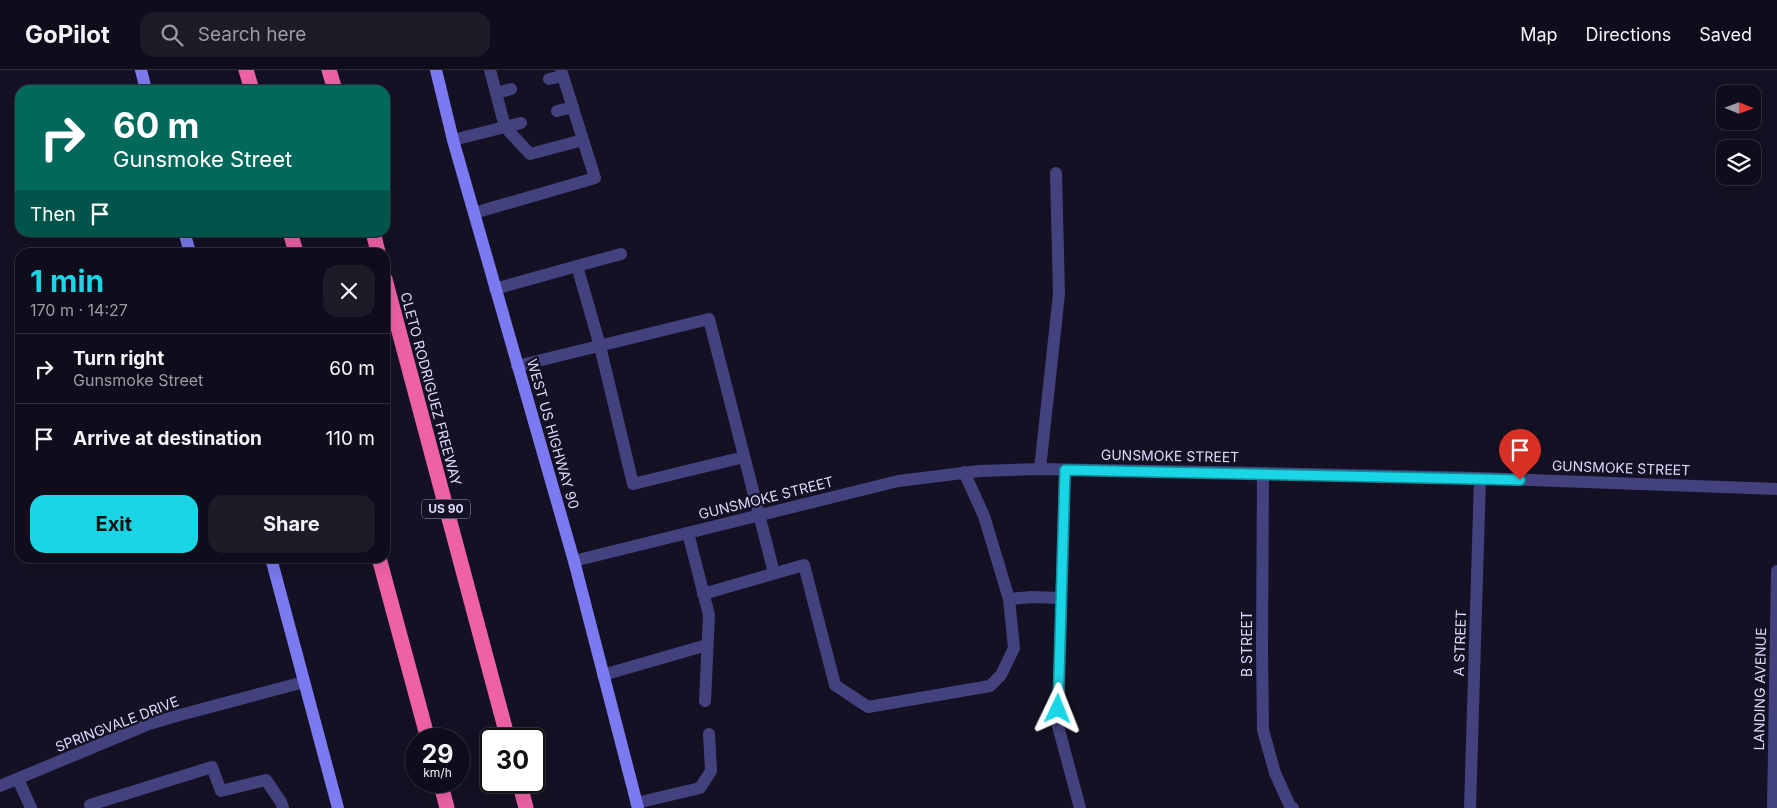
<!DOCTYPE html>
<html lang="en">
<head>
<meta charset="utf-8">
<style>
  body { margin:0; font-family:Inter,sans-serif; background:#1d1b28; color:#f1f3f6; height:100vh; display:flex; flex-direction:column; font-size:19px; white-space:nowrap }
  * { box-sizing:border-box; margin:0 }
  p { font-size:16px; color:#9b9ca3 }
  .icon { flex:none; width:28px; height:28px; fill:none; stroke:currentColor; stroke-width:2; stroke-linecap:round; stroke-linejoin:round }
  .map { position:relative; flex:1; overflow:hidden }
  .details { position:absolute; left:15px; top:178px; width:375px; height:315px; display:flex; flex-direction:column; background:#0f0d1b; border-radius:15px; box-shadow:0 5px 20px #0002,0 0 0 1px #2f2d3a }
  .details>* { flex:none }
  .banner { position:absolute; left:15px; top:15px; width:375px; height:152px; border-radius:15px; box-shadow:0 5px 20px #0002,0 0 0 1px #2f2d3a; background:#00695c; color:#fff; overflow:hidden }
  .needle { width:32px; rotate:91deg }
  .buttons { position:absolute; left:1716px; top:15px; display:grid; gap:10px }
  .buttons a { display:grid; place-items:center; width:45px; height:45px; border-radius:10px; background:#0f0d1b; box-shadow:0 5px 20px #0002,0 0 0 1px #2f2d3a; font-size:25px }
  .speed { position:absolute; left:405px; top:658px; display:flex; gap:10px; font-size:25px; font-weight:700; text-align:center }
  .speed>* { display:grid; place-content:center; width:65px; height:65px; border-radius:50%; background:#0f0d1b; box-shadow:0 5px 20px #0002,0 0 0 1px #2f2d3a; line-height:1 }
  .speed small { font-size:12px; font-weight:400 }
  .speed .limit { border:2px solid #111; border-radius:8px; background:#fff; color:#111 }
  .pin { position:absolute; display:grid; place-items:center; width:42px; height:42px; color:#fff; margin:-51px -21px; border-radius:50% 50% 50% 0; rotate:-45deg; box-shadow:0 0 5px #0007 }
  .pin .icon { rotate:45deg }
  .me { position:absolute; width:55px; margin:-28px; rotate:2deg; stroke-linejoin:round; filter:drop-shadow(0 0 4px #0008) }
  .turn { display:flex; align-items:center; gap:18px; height:105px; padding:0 15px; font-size:22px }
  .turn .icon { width:65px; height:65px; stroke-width:2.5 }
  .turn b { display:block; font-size:35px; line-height:42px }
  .then { display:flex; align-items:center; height:48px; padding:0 15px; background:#0003; gap:10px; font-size:19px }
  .round { display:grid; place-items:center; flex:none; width:52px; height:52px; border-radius:15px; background:#1d1b28 }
  .overview { display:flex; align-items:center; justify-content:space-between; height:85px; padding:0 15px }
  h1 { font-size:30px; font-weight:700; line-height:38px; color:#1ad5e6 }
  .primary-button { display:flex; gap:10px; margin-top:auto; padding:10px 15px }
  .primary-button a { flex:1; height:58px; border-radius:15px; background:#1ad5e6; color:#111; font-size:20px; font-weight:700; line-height:58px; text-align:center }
  .primary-button a+a { background:#1d1b28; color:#f1f3f6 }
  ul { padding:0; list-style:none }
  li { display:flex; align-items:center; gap:15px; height:70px; padding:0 15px; border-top:1px solid #2f2d3a }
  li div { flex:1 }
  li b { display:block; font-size:19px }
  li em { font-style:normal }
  header { display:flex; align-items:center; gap:30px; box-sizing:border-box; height:70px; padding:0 25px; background:#0f0d1b; border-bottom:1px solid #2f2d3a }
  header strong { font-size:24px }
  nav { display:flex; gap:28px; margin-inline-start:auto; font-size:18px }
  .search { width:350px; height:45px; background:#1d1b28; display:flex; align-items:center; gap:12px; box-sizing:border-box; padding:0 18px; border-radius:15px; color:#9b9ca3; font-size:19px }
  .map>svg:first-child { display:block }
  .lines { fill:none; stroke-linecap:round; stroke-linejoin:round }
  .lane { stroke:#43427e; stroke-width:12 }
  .street { stroke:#43427e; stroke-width:12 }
  .secondary { stroke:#7b7af0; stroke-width:12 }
  .highway { stroke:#ee61a7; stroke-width:15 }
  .route-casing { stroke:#118a96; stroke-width:12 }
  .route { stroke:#1ad5e6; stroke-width:9 }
  .labels { text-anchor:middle; stroke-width:4.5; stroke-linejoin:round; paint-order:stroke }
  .shield { fill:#141124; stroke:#a09dba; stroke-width:1 }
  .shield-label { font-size:12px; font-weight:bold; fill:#dcd9fb }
  .street-label { font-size:14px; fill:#dcd9fb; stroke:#141124 }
</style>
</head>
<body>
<header>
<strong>GoPilot</strong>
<div class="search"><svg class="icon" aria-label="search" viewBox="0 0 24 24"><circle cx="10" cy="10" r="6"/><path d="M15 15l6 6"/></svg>Search here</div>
<nav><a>Map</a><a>Directions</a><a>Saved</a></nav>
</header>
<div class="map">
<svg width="1777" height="738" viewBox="0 0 1777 738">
  <rect width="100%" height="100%" fill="#141124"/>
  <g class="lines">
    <!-- lane -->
    <path class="lane" d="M 549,9 L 563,6
      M 496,23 L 511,19
      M 557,41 L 573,37
      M 521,53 L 505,57 L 530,84 L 583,70
      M 453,70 L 505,57 L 490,0
      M 474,143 L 595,108 L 561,0
      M 577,196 L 621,184
      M 495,219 L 577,196 L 600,276 L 633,414 L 744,387
      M 517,296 L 709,249 L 774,503
      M 1040,399 L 1059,224 L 1056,103
      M 964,402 L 984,446 L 1009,529
      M 688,463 L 709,545 L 705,631
      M 703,524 L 804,495 L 835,615 L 868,637 L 990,616 L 1001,605 L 1014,578 L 1009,529 L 1032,527 L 1061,528
      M 603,605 L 707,575
      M 18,709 L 31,738
      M 636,733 L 700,718 L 711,701 L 709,664
      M 91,738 L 90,735 L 212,697 L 221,721 L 266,710 L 281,732 L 283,738"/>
    <!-- street -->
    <path class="street" d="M 1065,400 L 1058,656 L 1080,738
      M 1263,403 L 1262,579 L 1263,660 L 1275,703 L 1290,736 L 1293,738
      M 574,491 L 898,411 L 979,401 L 1040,399 L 1263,403 L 1480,408 L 1777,419
      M 0,716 L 149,654 L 180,645 L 304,612
      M 1470,738 L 1480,408
      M 1773,738 L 1777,501"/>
    <!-- secondary -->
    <path class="secondary" d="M 141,0 L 146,20
      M 436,0 L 453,70 L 574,491 L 638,738
      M 184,162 L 190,182
      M 271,488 L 338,738"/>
    <!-- highway -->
    <path class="highway" d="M 246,0 L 252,20
      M 329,0 L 335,20
      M 290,162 L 296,182
      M 373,162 L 378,182
      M 385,209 L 508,669
      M 379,488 L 428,669
      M 440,711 L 447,738
      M 519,711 L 526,738"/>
  </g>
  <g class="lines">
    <defs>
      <path id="route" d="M 1058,639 L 1065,400 L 1520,410"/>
    </defs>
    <!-- route casing -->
    <use href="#route" class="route-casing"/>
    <!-- route -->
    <use href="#route" class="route"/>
  </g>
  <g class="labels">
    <!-- shield labels -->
    <rect class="shield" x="422" y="429.5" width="48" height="19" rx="4"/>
    <g class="shield-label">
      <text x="446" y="443">US 90</text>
    </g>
    <!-- street labels -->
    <g class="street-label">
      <text transform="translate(431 319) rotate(75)" y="5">CLETO RODRIGUEZ FREEWAY</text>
      <text transform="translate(553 364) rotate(74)" y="5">WEST US HIGHWAY 90</text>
      <text transform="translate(1170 386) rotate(1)" y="5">GUNSMOKE STREET</text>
      <text transform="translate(1621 398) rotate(2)" y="5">GUNSMOKE STREET</text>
      <text transform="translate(766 428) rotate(-14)" y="5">GUNSMOKE STREET</text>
      <text transform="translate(1460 573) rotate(-88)" y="5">A STREET</text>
      <text transform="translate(1247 574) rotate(-90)" y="5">B STREET</text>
      <text transform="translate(1760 619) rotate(-89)" y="5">LANDING AVENUE</text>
      <text transform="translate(117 654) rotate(-21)" y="5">SPRINGVALE DRIVE</text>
    </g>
  </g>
</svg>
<div class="buttons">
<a><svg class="needle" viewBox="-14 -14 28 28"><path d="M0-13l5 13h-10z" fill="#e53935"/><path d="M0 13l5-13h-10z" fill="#9b9ca3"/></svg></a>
<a><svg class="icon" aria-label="layers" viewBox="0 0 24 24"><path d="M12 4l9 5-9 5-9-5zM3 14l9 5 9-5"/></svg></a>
</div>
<div class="speed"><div>29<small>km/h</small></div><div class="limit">30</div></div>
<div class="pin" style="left:1520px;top:410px;background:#d93025"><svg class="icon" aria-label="arrive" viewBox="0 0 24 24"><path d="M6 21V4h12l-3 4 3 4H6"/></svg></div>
<svg class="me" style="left:1058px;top:639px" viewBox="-20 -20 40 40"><path d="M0-17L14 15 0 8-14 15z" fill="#1ad5e6" stroke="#fff" stroke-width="4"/></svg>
<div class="banner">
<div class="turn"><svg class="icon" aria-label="right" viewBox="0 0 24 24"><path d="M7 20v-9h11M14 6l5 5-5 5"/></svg><div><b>60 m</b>Gunsmoke Street</div></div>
<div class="then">Then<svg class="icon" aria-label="arrive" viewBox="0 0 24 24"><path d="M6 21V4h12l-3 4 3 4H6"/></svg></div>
</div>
<section class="details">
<div class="overview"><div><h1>1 min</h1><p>170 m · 14:27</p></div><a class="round"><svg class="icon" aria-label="close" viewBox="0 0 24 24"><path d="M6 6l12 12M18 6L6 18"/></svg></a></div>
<ul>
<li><svg class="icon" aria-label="right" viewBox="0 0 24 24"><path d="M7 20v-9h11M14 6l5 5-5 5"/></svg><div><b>Turn right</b><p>Gunsmoke Street</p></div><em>60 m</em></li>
<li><svg class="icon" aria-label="arrive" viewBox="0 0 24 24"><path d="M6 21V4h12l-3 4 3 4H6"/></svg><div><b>Arrive at destination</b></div><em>110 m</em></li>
</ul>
<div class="primary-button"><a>Exit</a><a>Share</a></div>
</section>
</div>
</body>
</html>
